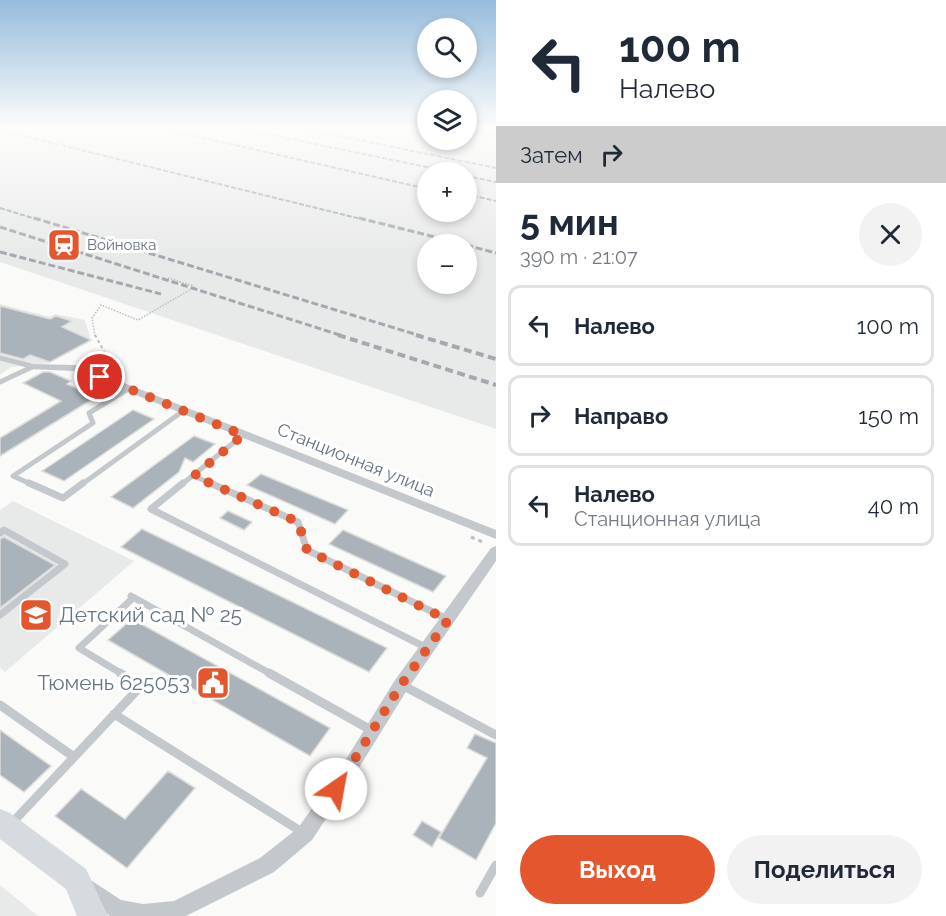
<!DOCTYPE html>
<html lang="ru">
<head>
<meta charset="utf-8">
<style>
  body { margin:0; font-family:Raleway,sans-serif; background:#f2f2f3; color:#1f2937; height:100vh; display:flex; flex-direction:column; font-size:22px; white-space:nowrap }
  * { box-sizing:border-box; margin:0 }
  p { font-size:20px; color:#747a83 }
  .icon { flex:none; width:33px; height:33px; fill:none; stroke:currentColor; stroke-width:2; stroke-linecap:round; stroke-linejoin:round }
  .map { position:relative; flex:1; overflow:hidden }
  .panel { display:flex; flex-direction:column; background:#fff; width:450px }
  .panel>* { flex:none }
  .top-card { background:#fff; color:#1f2937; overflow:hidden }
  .tools { position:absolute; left:417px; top:18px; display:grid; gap:12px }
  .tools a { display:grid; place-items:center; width:60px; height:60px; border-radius:50%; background:#fff; box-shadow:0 3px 9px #0003; font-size:30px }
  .pin { position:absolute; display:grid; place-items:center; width:51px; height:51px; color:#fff; margin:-26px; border:3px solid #fff; border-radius:50%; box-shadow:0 2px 6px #0007 }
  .me { position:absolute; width:66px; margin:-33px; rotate:33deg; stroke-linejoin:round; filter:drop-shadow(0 0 4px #0008) }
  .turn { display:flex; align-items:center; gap:21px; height:126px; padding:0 24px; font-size:27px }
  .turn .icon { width:78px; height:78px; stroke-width:2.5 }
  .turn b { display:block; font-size:42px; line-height:51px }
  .then { display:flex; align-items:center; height:57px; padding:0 24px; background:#0003; gap:12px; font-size:22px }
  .round { display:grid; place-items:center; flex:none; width:63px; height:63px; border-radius:32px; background:#f2f2f3 }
  .overview { display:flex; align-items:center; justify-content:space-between; height:102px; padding:0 24px }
  h1 { font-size:36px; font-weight:700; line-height:45px }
  .action { display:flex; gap:12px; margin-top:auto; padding:12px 24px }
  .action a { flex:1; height:69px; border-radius:36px; background:#e4572e; color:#fff; font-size:24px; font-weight:700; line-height:69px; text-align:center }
  .action a+a { background:#f2f2f3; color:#1f2937 }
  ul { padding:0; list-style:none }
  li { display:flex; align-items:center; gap:18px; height:81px; margin:0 12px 9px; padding:0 12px; border:3px solid #e0e1e3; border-radius:12px }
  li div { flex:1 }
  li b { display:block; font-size:22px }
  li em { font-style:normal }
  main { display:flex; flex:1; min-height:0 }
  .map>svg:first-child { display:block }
  .built { fill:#e8e9e9; fill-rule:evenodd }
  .building { fill:#aab3b9; stroke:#dcdcda; stroke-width:1.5 }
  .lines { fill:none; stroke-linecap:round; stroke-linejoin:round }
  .path-far2 { stroke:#bbbfc2; stroke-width:1.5; stroke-dasharray:1.5 1.5; stroke-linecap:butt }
  .path-far1 { stroke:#bbbfc2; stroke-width:2; stroke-dasharray:3 3; stroke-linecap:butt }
  .path { stroke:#bbbfc2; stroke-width:3; stroke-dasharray:4 4; stroke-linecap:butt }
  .lane-far2 { stroke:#c3c8cc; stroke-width:5 }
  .lane-far1 { stroke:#c3c8cc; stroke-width:7 }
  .lane { stroke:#c3c8cc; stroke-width:9 }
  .street { fill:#c3c8cc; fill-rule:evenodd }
  .secondary { fill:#d6dbdf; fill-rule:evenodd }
  .rail-far2 { stroke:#a2aab0; stroke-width:2; stroke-dasharray:5 2; stroke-linecap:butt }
  .rail-far1 { stroke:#a2aab0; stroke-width:3; stroke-dasharray:7 3; stroke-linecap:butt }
  .rail { stroke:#a2aab0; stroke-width:4; stroke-dasharray:8 4.5; stroke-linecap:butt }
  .route { stroke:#e4572e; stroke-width:10; stroke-dasharray:0 18 }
  .labels { text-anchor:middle; stroke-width:6; stroke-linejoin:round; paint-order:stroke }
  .far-poi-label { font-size:15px; fill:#657683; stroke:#fff; text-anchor:start }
  .street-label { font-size:18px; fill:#657683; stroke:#fff }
  .near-poi-label { font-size:21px; fill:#657683; stroke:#fff; text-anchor:start }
</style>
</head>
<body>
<main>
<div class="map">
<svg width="496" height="916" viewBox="0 0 496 916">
  <rect width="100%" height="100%" fill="#fafaf8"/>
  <!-- built -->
  <path class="built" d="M 0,128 L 427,128 L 428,140 L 466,140 L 467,128 L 496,128 L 496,429 L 0,262 ZM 428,172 L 466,172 L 466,212 L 428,212 ZM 428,244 L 466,244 L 466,284 L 428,284 Z
    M 0,304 L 50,317 L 55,314 L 85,320 L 91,341 L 49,363 L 11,367 L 0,375 Z
    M 13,501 L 134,561 L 5,672 L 0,668 L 0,510 Z
    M 0,885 L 38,916 L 0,916 Z"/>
  <!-- building -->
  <path class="building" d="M 0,306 L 50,319 L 56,316 L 72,321 L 62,327 L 91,340 L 50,362 L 30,355 L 23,359 L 0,353 Z
    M 43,372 L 50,372 L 71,381 L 67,384 L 96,397 L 0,456 L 0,438 L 61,401 L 23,383 Z
    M 133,410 L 154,419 L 64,481 L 42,471 Z
    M 194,436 L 215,444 L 193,462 L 185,458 L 179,472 L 133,508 L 111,497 Z
    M 261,474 L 348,510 L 335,524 L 247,485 Z
    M 228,511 L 252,522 L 244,530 L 220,518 Z
    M 142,529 L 387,648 L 369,672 L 121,547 Z
    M 343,530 L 446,576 L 433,592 L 329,544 Z
    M 4,537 L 55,565 L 0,608 L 0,539 Z
    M 132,619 L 330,728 L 310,756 L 108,640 Z
    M 0,730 L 51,766 L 24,792 L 0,775 Z
    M 475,734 L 496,743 L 496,823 L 476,860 L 439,838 L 487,758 L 467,748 Z
    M 168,771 L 195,788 L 127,868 L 55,816 L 81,789 L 125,819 Z
    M 422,821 L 441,832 L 432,847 L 413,835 Z"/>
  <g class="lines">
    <!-- path-far2 -->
    <path class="path-far2" d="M 168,278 L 194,286
      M 95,336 L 92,318 L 101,305 L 138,320 L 195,287"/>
    <!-- path-far1 -->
    <path class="path-far1" d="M 95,335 L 110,362 L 105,369"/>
    <!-- path -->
    <path class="path" d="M 471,537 L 485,543"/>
    <!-- lane-far2 -->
    <path class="lane-far2" d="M 0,358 L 31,366
      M 0,382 L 32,367
      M 194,476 L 214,485
      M 33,485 L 13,476 L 93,423 L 89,413 L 128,389
      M 81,485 L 183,411
      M 181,485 L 243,435"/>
    <!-- lane-far1 -->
    <path class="lane-far1" d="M 29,483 L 63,498 L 83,483
      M 183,483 L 151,509 L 427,648
      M 210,483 L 298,522 L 307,550 L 447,619
      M 0,533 L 4,530 L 65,564 L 0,615
      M 131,596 L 271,674
      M 122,674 L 79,648 L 133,598"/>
    <!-- lane -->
    <path class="lane" d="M 269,673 L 371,730
      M 402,685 L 496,735
      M 0,705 L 74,757
      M 114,714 L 302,832
      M 12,823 L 141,686 L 120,673
      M 480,893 L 496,865"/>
    <!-- street -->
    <path class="street" d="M 32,364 L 75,365 L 104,375 L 496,530 L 496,539 L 96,379 L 74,371 L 28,369 L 27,367 Z
      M 496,546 L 496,561 L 407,690 L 352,779 L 312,840 L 274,872 L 186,916 L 110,916 L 79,894 L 76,887 L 79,880 L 86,877 L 121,900 L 143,904 L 174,901 L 260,858 L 298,828 L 340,769 L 395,680 L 491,548 Z"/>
    <!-- secondary -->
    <path class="secondary" d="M 0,809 L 10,813 L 86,869 L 108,916 L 77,916 L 66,889 L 0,839 Z"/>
    <!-- rail-far2 -->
    <path class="rail-far2" d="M 160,128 L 428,189
      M 238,128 L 451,172
      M 300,128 L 496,168
      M 466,128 L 496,134
      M 0,130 L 365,220
      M 466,176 L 496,182
      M 466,194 L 496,201
      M 0,208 L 39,220"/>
    <!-- rail-far1 -->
    <path class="rail-far1" d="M 34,218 L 421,336
      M 359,218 L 463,244
      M 0,227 L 343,336
      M 466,245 L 496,253
      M 0,252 L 161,294"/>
    <!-- rail -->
    <path class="rail" d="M 338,335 L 496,385
      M 416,335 L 496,359"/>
  </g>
  <!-- sky -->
  <linearGradient id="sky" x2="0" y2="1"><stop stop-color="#96bcdc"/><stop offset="0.5" stop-color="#fdfdfc"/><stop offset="1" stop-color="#fdfdfc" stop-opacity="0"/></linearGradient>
  <rect width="496" height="256" fill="url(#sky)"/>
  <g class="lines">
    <!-- route -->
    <path class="route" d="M 100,377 L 243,435 L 194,476 L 298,522 L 307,550 L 448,620 L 401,685 L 336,789"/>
  </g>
  <!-- icons -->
  <defs>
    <symbol id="station-square" viewBox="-11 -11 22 22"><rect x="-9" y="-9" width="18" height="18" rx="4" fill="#e4572e" stroke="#fff"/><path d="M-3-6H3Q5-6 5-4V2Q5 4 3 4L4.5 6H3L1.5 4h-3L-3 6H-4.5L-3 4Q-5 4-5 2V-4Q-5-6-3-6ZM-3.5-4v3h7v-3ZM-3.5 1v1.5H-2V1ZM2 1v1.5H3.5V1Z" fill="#fff"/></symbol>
    <symbol id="school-square" viewBox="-11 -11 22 22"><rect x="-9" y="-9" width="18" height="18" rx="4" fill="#e4572e" stroke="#fff"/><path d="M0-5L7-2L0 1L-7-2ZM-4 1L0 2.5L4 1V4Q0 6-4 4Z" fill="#fff"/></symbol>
    <symbol id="civic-square" viewBox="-11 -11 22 22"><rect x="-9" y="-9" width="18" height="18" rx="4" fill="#e4572e" stroke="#fff"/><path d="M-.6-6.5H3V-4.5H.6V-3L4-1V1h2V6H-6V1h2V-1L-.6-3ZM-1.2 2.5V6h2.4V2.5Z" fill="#fff"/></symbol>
  </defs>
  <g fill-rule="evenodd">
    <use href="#station-square" x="45" y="226" width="38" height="38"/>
    <use href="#school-square" x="17" y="596" width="38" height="38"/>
    <use href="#civic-square" x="194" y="664" width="38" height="38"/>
  </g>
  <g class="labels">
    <!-- far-poi labels -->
    <g class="far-poi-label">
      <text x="87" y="250">Войновка</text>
    </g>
    <!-- street labels -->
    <g class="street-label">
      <text transform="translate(356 460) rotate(22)" y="6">Станционная улица</text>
    </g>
    <!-- near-poi labels -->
    <g class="near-poi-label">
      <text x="59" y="622">Детский сад № 25</text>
      <text x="190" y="690" text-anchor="end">Тюмень 625053</text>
    </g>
  </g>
</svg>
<div class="tools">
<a><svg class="icon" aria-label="search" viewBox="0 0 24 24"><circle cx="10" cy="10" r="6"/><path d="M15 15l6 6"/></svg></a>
<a><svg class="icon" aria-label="layers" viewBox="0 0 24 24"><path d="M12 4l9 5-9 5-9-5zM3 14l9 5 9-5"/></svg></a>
<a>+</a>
<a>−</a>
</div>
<div class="pin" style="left:100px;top:377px;background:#d93025"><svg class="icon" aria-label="arrive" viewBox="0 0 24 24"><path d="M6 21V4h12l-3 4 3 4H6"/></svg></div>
<svg class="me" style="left:336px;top:789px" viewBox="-20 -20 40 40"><circle r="19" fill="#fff"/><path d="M0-13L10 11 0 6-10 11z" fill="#e4572e"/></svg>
</div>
<section class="panel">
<div class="top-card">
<div class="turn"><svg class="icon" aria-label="left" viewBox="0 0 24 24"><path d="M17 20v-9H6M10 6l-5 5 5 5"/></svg><div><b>100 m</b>Налево</div></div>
<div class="then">Затем<svg class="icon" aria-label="right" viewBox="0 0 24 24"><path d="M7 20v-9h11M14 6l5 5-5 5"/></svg></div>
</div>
<div class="overview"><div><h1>5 мин</h1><p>390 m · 21:07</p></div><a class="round"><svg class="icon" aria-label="close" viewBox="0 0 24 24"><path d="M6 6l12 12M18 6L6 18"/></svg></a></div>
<ul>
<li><svg class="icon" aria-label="left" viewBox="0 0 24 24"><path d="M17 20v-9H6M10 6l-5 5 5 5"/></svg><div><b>Налево</b></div><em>100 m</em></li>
<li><svg class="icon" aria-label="right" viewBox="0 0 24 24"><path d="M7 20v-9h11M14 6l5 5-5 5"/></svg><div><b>Направо</b></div><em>150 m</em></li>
<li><svg class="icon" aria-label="left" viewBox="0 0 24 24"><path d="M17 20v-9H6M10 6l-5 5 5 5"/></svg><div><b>Налево</b><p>Станционная улица</p></div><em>40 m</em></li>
</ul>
<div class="action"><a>Выход</a><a>Поделиться</a></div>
</section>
</main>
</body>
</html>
